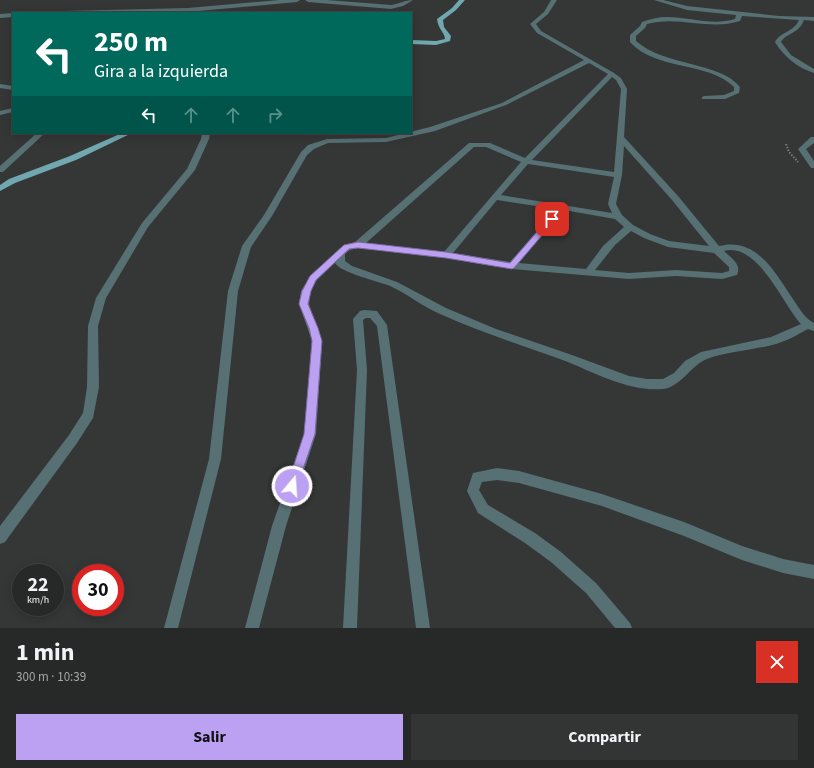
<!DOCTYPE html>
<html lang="es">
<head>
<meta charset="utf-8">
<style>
  body { margin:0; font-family:"Source Sans 3",sans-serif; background:#333534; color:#f1f3f6; height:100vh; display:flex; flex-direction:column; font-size:15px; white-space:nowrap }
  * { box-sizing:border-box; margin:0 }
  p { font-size:13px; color:#a4a6a8 }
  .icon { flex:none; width:22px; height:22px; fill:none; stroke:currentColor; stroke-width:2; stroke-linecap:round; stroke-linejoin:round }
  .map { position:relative; height:628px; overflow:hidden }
  .drawer { display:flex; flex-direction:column; background:#272928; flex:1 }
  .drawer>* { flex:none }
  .guide { position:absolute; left:12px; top:12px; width:400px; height:122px; border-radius:0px; box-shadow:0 2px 10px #0003,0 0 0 1px #434545; background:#00695c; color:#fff; overflow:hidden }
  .speed { position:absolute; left:12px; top:564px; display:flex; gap:8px; font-size:20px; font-weight:700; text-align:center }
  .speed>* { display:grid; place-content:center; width:52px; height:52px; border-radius:50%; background:#272928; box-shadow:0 2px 10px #0003,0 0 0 1px #434545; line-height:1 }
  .speed small { font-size:10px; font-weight:400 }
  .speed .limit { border:6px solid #d22; background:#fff; color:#111 }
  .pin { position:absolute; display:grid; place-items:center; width:34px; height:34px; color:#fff; margin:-17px; border-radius:8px; box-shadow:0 2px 6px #0006 }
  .me { position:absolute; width:44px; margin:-22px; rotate:18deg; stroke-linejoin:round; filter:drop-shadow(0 0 3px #0008) }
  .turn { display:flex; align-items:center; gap:14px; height:84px; padding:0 16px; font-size:18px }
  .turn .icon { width:52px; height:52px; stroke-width:2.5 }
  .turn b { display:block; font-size:28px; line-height:34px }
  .lanes { display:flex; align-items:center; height:38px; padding:0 16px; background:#0003; justify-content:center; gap:20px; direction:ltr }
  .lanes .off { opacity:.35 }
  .round { display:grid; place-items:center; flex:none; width:42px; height:42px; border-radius:0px; background:#333534 }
  .summary { display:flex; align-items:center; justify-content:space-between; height:68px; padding:0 16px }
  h1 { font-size:24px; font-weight:700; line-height:30px }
  .action { display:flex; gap:8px; margin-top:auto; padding:8px 16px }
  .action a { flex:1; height:46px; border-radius:0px; background:#bca0f2; color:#111; font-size:16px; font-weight:700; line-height:46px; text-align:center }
  .action a+a { background:#333534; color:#f1f3f6 }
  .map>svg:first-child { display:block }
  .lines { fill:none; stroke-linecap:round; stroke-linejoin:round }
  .path { stroke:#7b7e7d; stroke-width:2; stroke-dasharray:1.5 1.5; stroke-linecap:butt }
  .minor { fill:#567073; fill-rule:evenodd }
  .major { fill:#71a8af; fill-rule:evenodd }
  .route { fill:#bca0f2; stroke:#7a689d }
</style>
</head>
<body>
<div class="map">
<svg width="814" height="628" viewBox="0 0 814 628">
  <rect width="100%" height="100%" fill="#343736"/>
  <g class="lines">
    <!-- path -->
    <path class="path" d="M 786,144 L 789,152 L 798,162"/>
    <!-- minor -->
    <path class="minor" d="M 279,0 L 300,0 L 297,2 L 188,12 L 61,13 L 64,11 L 188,8 Z
      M 305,0 L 327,0 L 391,5 C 399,4 405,0 413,0 L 403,6 L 391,9 L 308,2 Z
      M 551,0 L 557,0 L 548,14 L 536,24 L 541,31 L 614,73 L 621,78 L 627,89 L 624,137 L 678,196 L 719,246 C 758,236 777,276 795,302 C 800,310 806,319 814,323 L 814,331 L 808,329 C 797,335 785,342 772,345 C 753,350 725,352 707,359 C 691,365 681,387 663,389 C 630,392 597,374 568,362 C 525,346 482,333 440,314 C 423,307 408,294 390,286 C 378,281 341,273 335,263 L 317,280 L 311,291 L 309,304 L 322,341 L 316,434 L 286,526 L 259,628 L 245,628 L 272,526 L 304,434 L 312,341 L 299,304 L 301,291 L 310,276 L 337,251 L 344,245 L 355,242 L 469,143 L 490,143 L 525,158 L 608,74 L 589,63 L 506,105 L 435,131 L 386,142 L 328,143 L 314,149 L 307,155 L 272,216 L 251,247 L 238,291 L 221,459 L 178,628 L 164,628 L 209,459 L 228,291 L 242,246 L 264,215 L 301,152 L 308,145 L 327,139 L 386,138 L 430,127 L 502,103 L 584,60 L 537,33 L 530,24 L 544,12 ZM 612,77 L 616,80 L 621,89 L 614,172 L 532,160 ZM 624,146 L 672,200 L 709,246 L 669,241 L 650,234 L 633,225 L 622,215 L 616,204 L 622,175 ZM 474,147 L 486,147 L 521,162 L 444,252 L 366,243 ZM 528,164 L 614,177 L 608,204 L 612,213 L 501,195 ZM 497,200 L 556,209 L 510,262 L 453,253 ZM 564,210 L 615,219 L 624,227 L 603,246 L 586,269 L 519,263 ZM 631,231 L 644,238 L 668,247 L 714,253 L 729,267 L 729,271 L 722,273 L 676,270 L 629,273 L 595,270 L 615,245 ZM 358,248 L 446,258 L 512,269 L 629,279 L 676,276 L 722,279 L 737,275 C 742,264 731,258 724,251 C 758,242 782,303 801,324 L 771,337 L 701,352 L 685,361 L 674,373 L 663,379 L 647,379 L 629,376 L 572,355 L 496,329 L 446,308 L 397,282 L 352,266 L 345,261 L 345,254 L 350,250 Z
      M 654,0 L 663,0 L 687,6 L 779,16 L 814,17 L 814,21 L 804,20 C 799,34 786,33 781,42 L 791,55 L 814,69 L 814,73 C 798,68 784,57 775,42 C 780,32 794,32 799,20 L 742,16 L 740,21 C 709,31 678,15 647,24 L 645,28 L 636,36 L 636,41 C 664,66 720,62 740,87 L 739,93 L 725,99 L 702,99 L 702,97 L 704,96 L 724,95 L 734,91 L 734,87 C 708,61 656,71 630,42 L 630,35 L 640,26 L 642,22 C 650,19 658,17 667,17 C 689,17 713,26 735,19 L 736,15 L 687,10 Z
      M 13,13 L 13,17 L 0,18 L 0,14 Z
      M 0,84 L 13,86 L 13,90 L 0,88 Z
      M 13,108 L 13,112 L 0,115 L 0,111 Z
      M 37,133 L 45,133 L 3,172 L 0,172 L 0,166 Z
      M 202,133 L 210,133 L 209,139 L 195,170 L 148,227 L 106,298 L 98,326 L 99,387 L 93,418 L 77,443 L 5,542 L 0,544 L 0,526 L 69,435 L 83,413 L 87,387 L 88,326 L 96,298 L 142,223 L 187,169 L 201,139 Z
      M 811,137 L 814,137 L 814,143 L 806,149 L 814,161 L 814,168 L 811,168 L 798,149 Z
      M 364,310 L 377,311 L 387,325 L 430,628 L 416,628 L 377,326 L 370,318 L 366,318 L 363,320 L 367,370 L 357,628 L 343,628 L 357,370 L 353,319 L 360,311 Z
      M 497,468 L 519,471 L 602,494 L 684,522 L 742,546 L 783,559 L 814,565 L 814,579 L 783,573 L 742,560 L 684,536 L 602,506 L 519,483 L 497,480 L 482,482 L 479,490 L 488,505 L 535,533 L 561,552 L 596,583 L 630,623 L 632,628 L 615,628 L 586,593 L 551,562 L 525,543 L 478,513 L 467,491 L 473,473 Z"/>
    <!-- major -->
    <path class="major" d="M 459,0 L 465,0 L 456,10 L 443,20 L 444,27 L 451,36 L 450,41 L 436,45 L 411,44 L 411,40 L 436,41 L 445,39 C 445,33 438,29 437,19 L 452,8 Z
      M 122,133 L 132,133 L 76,160 L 15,183 L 0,191 L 0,185 L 9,179 L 70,156 Z"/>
  </g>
  <!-- route -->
  <path class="route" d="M 552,216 L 555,217 L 555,220 L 514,268 L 512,269 L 446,258 L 358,248 L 349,249 L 316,280 L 311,291 L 308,304 L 318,328 L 322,341 L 315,434 L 296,490 L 292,492 L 288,490 L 287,486 L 304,434 L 312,341 L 309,328 L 299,304 L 302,291 L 310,276 L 344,245 L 358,242 L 446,252 L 510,263 L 550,217 Z"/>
</svg>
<div class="speed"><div>22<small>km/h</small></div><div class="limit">30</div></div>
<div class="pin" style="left:552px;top:219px;background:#d93025"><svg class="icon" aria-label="arrive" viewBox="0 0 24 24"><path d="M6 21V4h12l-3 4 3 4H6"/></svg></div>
<svg class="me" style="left:292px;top:486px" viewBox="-20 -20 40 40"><circle r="17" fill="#bca0f2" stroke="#fff" stroke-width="3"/><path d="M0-11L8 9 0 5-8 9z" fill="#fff"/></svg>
<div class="guide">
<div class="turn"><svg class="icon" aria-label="left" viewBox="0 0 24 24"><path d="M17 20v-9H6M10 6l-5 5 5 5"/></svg><div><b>250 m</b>Gira a la izquierda</div></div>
<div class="lanes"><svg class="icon" aria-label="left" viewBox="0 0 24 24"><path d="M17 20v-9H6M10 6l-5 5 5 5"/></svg><svg class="icon off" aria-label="ahead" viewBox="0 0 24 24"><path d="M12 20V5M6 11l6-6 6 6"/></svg><svg class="icon off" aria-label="ahead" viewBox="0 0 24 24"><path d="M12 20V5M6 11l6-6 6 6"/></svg><svg class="icon off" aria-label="right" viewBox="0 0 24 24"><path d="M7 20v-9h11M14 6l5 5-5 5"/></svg></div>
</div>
</div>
<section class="drawer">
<div class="summary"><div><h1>1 min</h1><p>300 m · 10:39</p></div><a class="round" style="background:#d93025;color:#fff"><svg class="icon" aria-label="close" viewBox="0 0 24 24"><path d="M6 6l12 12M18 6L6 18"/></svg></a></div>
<div class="action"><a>Salir</a><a>Compartir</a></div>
</section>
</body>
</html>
